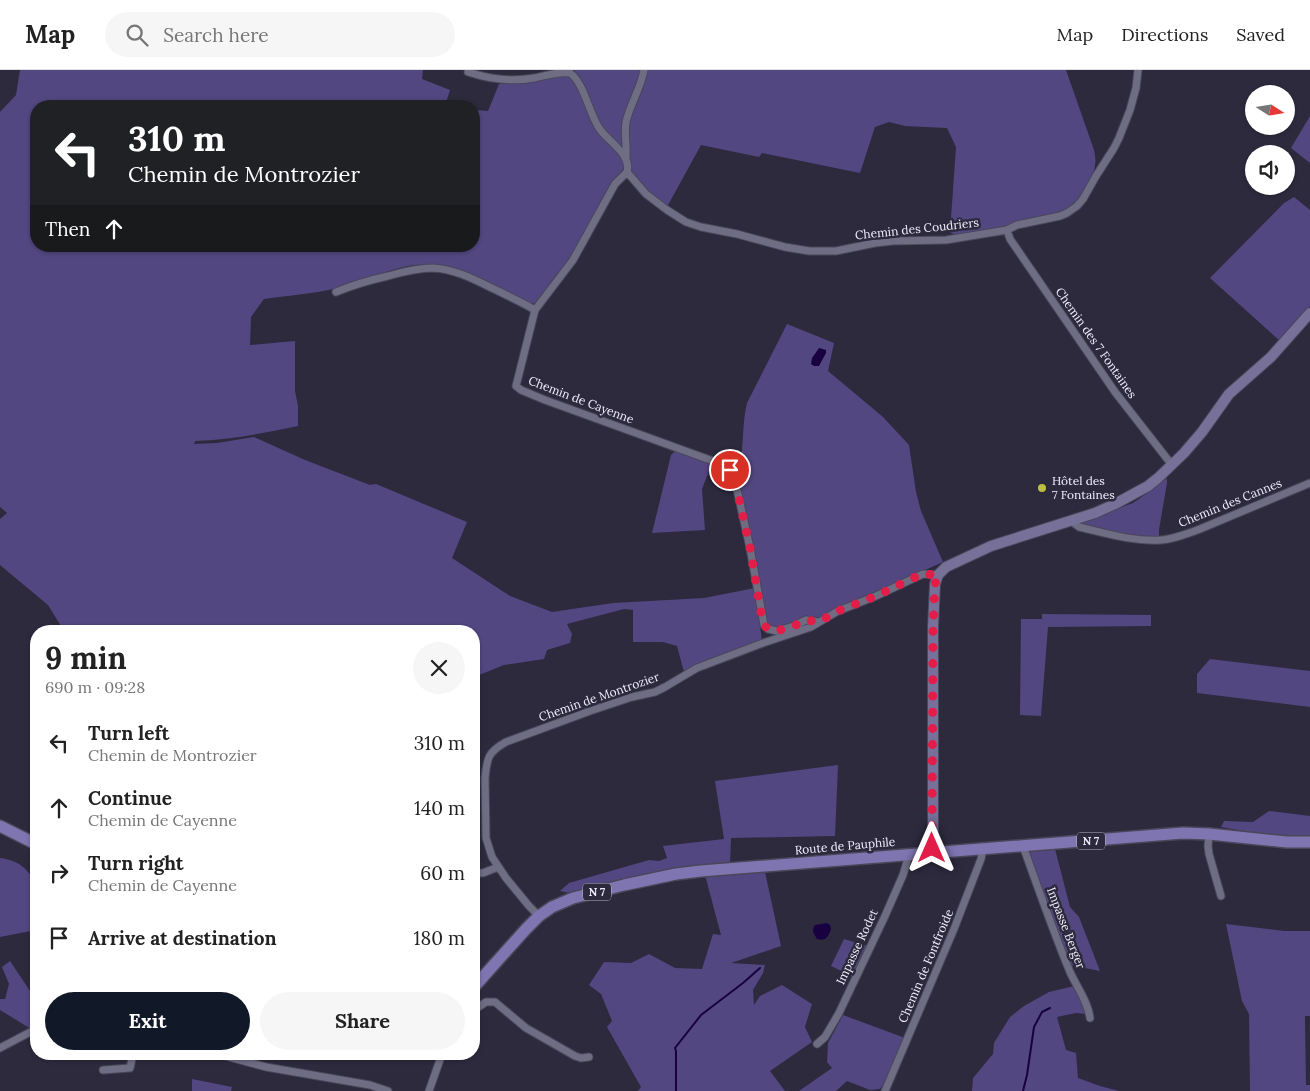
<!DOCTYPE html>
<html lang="en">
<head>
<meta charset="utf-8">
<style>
  body { margin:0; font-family:Lora,serif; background:#f6f6f6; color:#222; height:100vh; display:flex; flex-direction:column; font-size:19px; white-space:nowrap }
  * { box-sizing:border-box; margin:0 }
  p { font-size:16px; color:#767676 }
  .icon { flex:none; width:28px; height:28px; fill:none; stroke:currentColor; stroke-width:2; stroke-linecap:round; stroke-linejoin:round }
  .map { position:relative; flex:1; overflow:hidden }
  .drawer { position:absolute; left:30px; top:555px; width:450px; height:435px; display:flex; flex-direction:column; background:#fff; border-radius:20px; box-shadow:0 1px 4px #0004 }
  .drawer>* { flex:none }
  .banner { position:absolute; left:30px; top:30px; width:450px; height:152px; border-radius:20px; box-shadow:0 1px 4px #0004; background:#202124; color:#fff; overflow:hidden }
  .needle { width:32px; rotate:102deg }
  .controls { position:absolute; left:1245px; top:15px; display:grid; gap:10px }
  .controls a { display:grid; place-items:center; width:50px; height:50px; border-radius:50%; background:#fff; box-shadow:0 1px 4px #0004; font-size:25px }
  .pin { position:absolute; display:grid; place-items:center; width:42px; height:42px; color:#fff; margin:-21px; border:2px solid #fff; border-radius:50%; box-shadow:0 1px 5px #0007 }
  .me { position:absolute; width:55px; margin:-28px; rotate:0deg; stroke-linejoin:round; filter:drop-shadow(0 0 4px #0008) }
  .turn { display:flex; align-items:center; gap:18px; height:105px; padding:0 15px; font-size:22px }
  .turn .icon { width:65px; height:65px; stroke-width:2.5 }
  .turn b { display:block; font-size:35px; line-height:42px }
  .then { display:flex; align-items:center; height:48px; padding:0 15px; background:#0003; gap:10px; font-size:19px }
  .round { display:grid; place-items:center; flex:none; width:52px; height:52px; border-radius:26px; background:#f6f6f6 }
  .head { display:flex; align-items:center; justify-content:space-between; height:85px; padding:0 15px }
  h1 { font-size:30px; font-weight:700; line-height:38px }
  .button { display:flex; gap:10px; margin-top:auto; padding:10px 15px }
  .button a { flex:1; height:58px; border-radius:30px; background:#111827; color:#fff; font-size:20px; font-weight:700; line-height:58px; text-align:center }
  .button a+a { background:#f6f6f6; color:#222 }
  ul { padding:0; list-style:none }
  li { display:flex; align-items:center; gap:15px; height:65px; padding:0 15px }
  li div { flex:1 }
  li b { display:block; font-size:19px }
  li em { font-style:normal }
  header { display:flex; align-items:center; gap:30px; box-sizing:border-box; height:70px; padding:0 25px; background:#fff; border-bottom:1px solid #e0e0e0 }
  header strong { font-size:24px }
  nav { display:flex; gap:28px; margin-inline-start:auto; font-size:18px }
  .search { width:350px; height:45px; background:#f6f6f6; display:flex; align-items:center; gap:12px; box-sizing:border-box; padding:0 18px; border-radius:28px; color:#767676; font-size:19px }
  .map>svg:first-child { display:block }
  .green { fill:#524781 }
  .water { fill:#180041 }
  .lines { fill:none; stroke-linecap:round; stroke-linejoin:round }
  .stream { stroke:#180041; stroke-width:2 }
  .street-casing { stroke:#4a4759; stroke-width:9 }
  .secondary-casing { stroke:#4a4759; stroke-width:12 }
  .primary-casing { stroke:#4a4759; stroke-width:14 }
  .street { stroke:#6f6d84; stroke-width:7 }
  .secondary { stroke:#77719a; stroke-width:10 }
  .primary { stroke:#7f75b1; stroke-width:11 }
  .route { stroke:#e11d48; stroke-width:9; stroke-dasharray:0 16.2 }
  .poi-dot { fill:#bdbf43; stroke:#2d2a3e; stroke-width:2 }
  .labels { text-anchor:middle; stroke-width:5; stroke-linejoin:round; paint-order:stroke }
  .shield { fill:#2d2a3e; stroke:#b6b4c3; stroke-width:1 }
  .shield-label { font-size:11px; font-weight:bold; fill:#f0effc }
  .street-label { font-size:12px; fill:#f0effc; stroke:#2d2a3e }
  .poi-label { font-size:12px; fill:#f0effc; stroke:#2d2a3e; text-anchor:start }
</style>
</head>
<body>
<header>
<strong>Map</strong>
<div class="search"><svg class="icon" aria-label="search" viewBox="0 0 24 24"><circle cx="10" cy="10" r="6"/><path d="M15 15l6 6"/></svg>Search here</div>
<nav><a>Map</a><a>Directions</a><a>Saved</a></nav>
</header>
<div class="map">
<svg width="1310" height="1021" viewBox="0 0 1310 1021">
  <rect width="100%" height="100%" fill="#2d2a3e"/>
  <!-- green -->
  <path class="green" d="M 20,0 L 423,0 L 422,9 L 450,20 L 445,36 L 36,36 L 36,176 L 474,176 L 474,40 L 488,41 L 499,14 L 551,7 C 561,5 569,4 576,13 L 599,63 L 623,89 C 626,98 622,101 617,107 L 570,190 L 541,230 L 535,233 L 531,234 C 501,220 464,198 431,195 C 405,192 375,207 350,215 C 322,223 292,225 264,229 L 251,247 L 250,275 L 295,271 L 295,321 L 298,336 L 298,356 C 264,363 230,370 195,371 L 194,374 L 217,373 L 254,367 L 305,390 L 370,415 L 376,414 L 467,452 L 452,488 L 510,526 L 552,542 L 613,533 L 704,528 L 755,518 L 762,571 L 684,602 L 677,576 L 663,572 L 633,572 L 633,540 L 624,539 L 567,554 L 572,564 L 570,573 L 547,580 L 544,589 L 504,595 L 474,607 L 474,561 L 107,561 L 99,557 L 96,561 L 64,561 L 48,535 L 0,495 L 0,449 L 7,443 L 0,437 L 0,42 L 16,25 Z
    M 574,0 L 642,0 L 623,78 L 622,79 C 611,67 599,55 593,40 C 586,26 584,12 574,0 Z
    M 647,0 L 1066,0 L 1094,80 C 1095,85 1096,90 1095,95 C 1093,111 1081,132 1067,140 C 1057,145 1045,147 1034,150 C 1008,156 982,161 955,165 L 950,162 L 956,77 L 947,58 L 905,56 L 889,52 L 875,57 L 860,103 L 762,83 L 759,87 L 701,75 L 667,137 L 645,119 L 632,104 L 630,95 L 629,64 L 630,51 L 643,18 Z
    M 1310,46 L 1310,93 L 1291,78 Z
    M 1294,127 L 1310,140 L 1310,236 L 1280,271 L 1210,208 L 1284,133 Z
    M 787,254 L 834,273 L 828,301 L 883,347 L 909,375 L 916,422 L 921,441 L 943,492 C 912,506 880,520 848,533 C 839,537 830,544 820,547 C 815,548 810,545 805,546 C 793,550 782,566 767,554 L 739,409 L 732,395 L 740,394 C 744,374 742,353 747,333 Z
    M 674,382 L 678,382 L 712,393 L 702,419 L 705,460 L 652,463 L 671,385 Z
    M 1167,408 L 1167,413 L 1159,460 L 1159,468 L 1133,465 L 1081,455 L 1081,452 L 1133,433 L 1150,421 Z
    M 1042,544 L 1151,545 L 1151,556 L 1048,557 L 1041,646 L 1020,645 L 1021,549 L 1042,549 Z
    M 1210,589 L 1310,601 L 1310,637 L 1197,623 L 1197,604 Z
    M 838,695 L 835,766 L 731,768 L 730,794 L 570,823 L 560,821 L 569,813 L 649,790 L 659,791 L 667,788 L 663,776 L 724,769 L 715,711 Z
    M 1269,741 L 1310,746 L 1310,767 L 1266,765 L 1221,757 L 1224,751 L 1253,752 Z
    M 1055,779 L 1070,837 L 1079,847 L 1100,901 L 1070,895 L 1030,787 L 1030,782 Z
    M 0,788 C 20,791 24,797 36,811 L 36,860 L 0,867 Z
    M 765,802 L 781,876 L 731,893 L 765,895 L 763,903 L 753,920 L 754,935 L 760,926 L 782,915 L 812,934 L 805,957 L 812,972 L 770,1001 L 785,1021 L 638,1021 L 641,1017 L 607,957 L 612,951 L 601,924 L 589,915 L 604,892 L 631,893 L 649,884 L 675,898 L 702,899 L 713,864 L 721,865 L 705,805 Z
    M 1226,854 L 1285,861 L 1310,861 L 1310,946 L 1305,946 L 1306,1015 L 1310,1015 L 1310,1021 L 1250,1021 L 1249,944 L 1242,931 Z
    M 844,869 L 868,876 L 852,906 L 831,896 Z
    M 10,891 L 36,930 L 36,955 L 31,959 L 0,940 L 0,929 L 5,929 L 9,914 L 2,897 Z
    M 1074,916 L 1085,937 L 1087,944 L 1076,943 L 1057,947 L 1066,980 L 1076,983 L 1078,1008 L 1100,1016 L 1119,1021 L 972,1021 L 973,1008 L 993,984 L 994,973 L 1010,947 L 1024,936 L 1049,922 Z
    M 843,945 L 905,968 L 886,1011 L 880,1019 L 870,1020 L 847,1011 L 836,1021 L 799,1021 L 832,998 L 827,992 L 828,973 Z
    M 192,1009 L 232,1017 L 231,1021 L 192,1021 Z"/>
  <!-- water -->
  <path class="water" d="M 819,278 L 826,280 L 826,283 L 819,296 L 814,296 L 811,294 L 812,288 Z
    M 827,853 L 830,855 L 831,859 C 829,866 825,872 817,869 C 814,864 811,861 815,855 Z"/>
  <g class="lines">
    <!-- stream -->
    <path class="stream" d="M 676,1021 L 676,981 L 675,978 L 701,945 L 743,913 L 760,898
      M 1023,1021 L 1027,1005 L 1034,957 L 1042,942 L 1050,938"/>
    <defs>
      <path id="street" d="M 468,2 C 489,9 512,12 534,8 C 546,6 558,1 570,3 C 584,13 589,43 599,58 C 608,72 632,84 627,102 L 615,114 L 573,190 L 535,240 L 516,316 L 521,320 L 545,330 L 724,395 C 731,401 734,406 736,415 L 750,478 L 764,555 L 768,559 L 777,561 L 794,556 L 806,550 L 819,552
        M 626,87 C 627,75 624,64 626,52 C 630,34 641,18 644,0
        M 627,102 L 646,124 L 667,140 L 686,152 L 701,157 L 737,164 L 785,177 L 809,181 L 836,181 L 875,173 L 893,171 L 946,170 L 1007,160 L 1017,155 L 1060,146 L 1067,143 L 1077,136 L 1083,129 L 1096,106 L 1114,78 L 1119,68 L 1130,40 L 1136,18 L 1138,0
        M 1007,160 L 1010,169 L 1115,322 L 1172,395
        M 336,222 C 353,215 370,210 388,206 C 402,202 417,198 433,198 C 456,199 477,211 498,221 C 510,227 523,233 535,240
        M 1071,451 L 1079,457 C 1105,463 1134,472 1161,470 C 1174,469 1187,464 1200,459 L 1310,413
        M 1209,764 L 1208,776 L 1209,784 L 1221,826
        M 1023,776 C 1038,818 1053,861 1070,902 C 1077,917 1088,932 1090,948
        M 474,803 L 483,803 L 498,797
        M 539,846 L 529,836 L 506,808 L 492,787 L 486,768 L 485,708 C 487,688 488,682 506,672 L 590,641 L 632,627 L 655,622 L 665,617 L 697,598 L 763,573 L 811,557 L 838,541 L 876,526 L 923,504 L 938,505
        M 474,940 L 486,932 L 495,932 L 526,958 L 575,986 L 581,988 L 589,987
        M 817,974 L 825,967 L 839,943 L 885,846 L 903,805 L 909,785
        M 0,978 L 36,959
        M 218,984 L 266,997 L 370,1015 L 388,1021
        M 103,1000 L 130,998 L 133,984
        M 429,1021 L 442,984
        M 885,1021 L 954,859 L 981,789 L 983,779"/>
      <path id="secondary" d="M 933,783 L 933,557 L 935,514 L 938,505 L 946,497 L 991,476 L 1095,443 L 1115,434 L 1148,416 L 1158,408 L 1184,383 L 1202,362 L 1229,324 L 1271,287 L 1310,243"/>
      <path id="primary" d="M 0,756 L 36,774
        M 474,917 L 526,859 L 539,846 L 552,837 L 573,828 L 624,815 L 676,804 L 701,801 L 1183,763 L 1209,764 L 1287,772 L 1310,772"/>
    </defs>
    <!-- street casing -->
    <use href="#street" class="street-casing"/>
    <!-- secondary casing -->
    <use href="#secondary" class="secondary-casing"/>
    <!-- primary casing -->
    <use href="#primary" class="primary-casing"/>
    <!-- street -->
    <use href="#street" class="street"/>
    <!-- secondary -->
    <use href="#secondary" class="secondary"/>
    <!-- primary -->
    <use href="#primary" class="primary"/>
  </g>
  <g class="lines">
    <!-- route -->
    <path class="route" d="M 730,400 L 734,406 L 750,478 L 762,548 L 764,555 L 768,559 L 777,561 L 794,556 L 806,550 L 819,552 L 838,541 L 876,526 L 922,504 L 938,505 L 935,514 L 933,557 L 932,778"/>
  </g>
  <!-- markers -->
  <circle class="poi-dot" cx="1042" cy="418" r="5"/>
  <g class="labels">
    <!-- shield labels -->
    <g class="shield">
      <rect x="1077" y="762.5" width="28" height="17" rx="4"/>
      <rect x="583" y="813.5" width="28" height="17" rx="4"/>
    </g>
    <g class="shield-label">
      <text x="1091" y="775">N 7</text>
      <text x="597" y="826">N 7</text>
    </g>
    <!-- street labels -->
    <g class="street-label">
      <text transform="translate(917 159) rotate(-6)" y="4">Chemin des Coudriers</text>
      <text transform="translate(1096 273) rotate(55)" y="4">Chemin des 7 Fontaines</text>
      <text transform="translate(581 330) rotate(21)" y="4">Chemin de Cayenne</text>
      <text transform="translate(1230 433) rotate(-22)" y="4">Chemin des Cannes</text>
      <text transform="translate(599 627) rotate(-19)" y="4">Chemin de Montrozier</text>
      <text transform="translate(845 776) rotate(-5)" y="4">Route de Pauphile</text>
      <text transform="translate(1066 858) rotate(69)" y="4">Impasse Berger</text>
      <text transform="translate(857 877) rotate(-65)" y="4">Impasse Rodet</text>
      <text transform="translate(926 896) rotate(-67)" y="4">Chemin de Fontfroide</text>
    </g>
    <!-- poi labels -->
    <g class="poi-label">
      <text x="1052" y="415">Hôtel des<tspan x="1052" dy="14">7 Fontaines</tspan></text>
    </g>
  </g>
</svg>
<div class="controls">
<a><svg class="needle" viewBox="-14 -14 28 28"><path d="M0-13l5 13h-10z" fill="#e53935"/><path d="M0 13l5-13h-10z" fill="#767676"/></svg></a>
<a><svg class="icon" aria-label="sound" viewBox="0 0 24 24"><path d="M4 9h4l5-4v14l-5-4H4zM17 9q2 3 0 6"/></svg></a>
</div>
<div class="pin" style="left:730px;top:400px;background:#d93025"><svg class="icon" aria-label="arrive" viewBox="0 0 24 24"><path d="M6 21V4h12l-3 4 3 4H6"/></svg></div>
<svg class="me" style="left:932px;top:778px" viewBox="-20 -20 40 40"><path d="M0-17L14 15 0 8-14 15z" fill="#e11d48" stroke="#fff" stroke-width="4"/></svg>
<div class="banner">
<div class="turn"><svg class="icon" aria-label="left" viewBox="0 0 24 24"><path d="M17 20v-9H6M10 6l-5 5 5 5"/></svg><div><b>310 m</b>Chemin de Montrozier</div></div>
<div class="then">Then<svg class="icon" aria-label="ahead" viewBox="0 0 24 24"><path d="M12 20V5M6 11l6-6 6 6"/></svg></div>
</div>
<section class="drawer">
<div class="head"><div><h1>9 min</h1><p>690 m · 09:28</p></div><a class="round"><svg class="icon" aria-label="close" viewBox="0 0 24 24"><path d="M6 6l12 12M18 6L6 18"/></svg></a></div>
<ul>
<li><svg class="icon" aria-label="left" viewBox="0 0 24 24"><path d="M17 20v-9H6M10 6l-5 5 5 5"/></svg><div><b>Turn left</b><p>Chemin de Montrozier</p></div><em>310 m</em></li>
<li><svg class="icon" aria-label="ahead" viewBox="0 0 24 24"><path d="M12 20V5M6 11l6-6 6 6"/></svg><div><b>Continue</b><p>Chemin de Cayenne</p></div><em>140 m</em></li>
<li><svg class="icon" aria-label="right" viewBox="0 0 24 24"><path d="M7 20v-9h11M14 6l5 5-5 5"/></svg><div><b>Turn right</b><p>Chemin de Cayenne</p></div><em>60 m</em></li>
<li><svg class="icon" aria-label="arrive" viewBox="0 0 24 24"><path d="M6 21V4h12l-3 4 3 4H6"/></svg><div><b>Arrive at destination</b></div><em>180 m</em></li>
</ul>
<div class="button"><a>Exit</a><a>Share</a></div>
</section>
</div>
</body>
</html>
